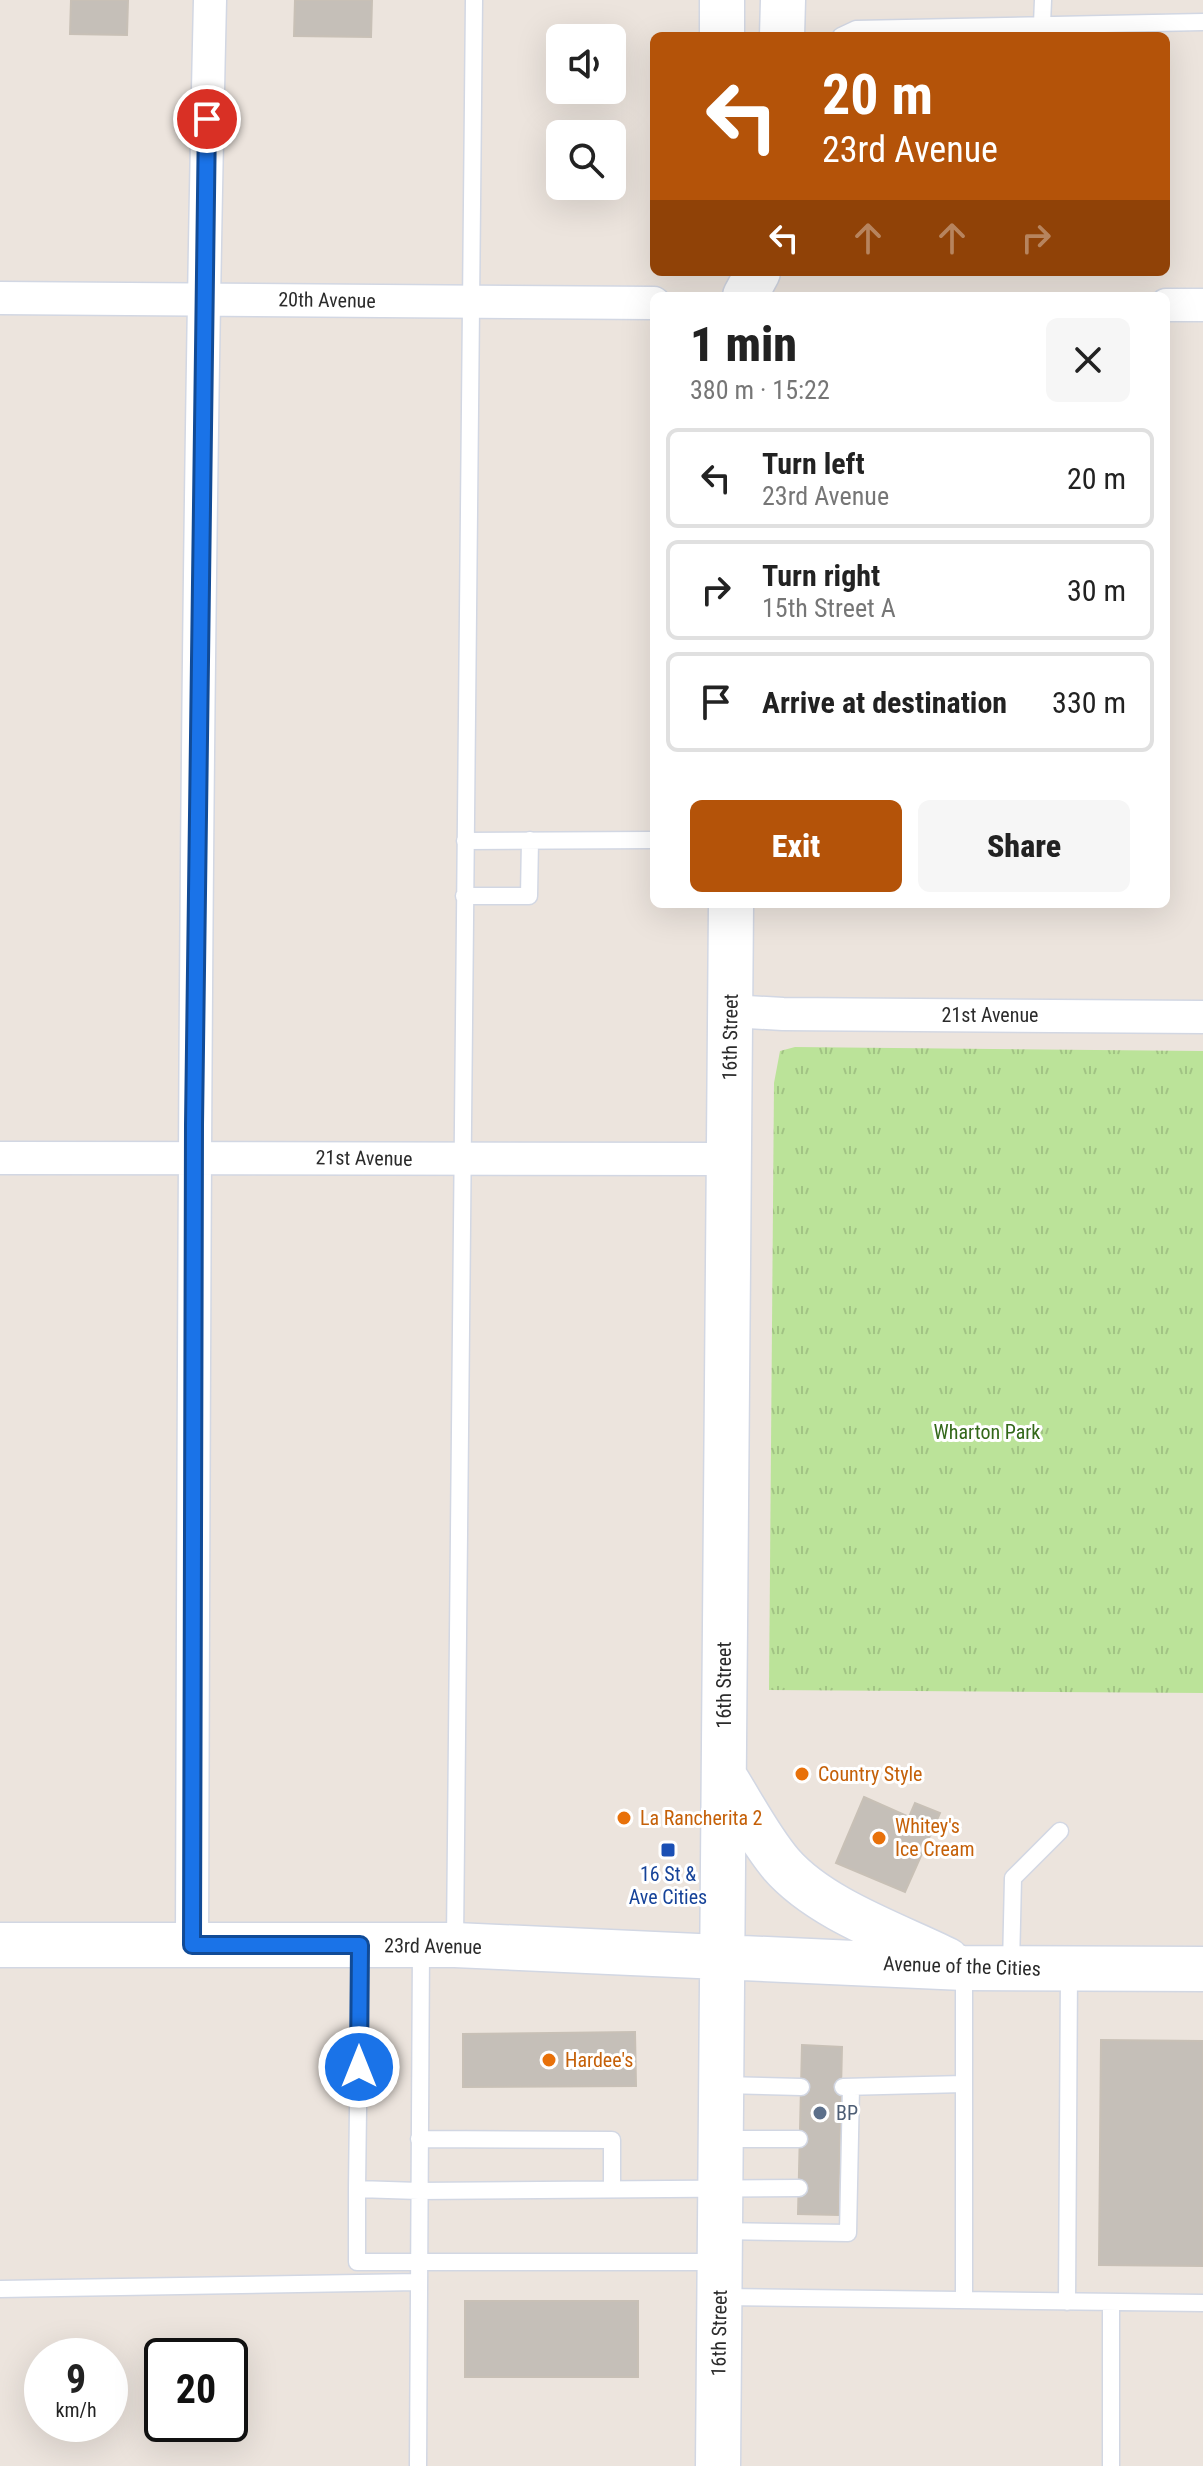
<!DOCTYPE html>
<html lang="en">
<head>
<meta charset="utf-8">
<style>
  body { margin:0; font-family:"Roboto Condensed",sans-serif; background:#f6f6f6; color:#222; height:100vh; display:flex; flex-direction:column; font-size:30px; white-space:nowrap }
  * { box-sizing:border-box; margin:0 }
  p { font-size:26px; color:#767676 }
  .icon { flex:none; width:44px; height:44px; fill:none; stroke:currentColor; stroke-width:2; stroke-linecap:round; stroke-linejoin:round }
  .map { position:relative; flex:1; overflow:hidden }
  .side { position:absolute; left:650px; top:292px; width:520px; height:616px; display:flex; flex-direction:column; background:#fff; border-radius:12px; box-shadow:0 8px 32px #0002 }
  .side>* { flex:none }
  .hud { position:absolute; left:650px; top:32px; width:520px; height:244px; border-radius:12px; box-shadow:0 8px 32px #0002; background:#b45309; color:#fff; overflow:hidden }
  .buttons { position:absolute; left:546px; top:24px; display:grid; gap:16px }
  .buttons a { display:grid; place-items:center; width:80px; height:80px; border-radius:12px; background:#fff; box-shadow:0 8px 32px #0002; font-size:40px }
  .speed { position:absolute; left:24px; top:2338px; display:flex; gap:16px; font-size:40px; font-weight:700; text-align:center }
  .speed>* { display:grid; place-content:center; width:104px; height:104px; border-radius:50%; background:#fff; box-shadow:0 8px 32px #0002; line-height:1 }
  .speed small { font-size:20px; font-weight:400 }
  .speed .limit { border:4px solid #111; border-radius:12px; background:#fff; color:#111 }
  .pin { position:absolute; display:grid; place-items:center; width:68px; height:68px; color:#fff; margin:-34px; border:4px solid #fff; border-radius:50%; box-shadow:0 2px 8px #0007 }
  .me { position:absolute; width:88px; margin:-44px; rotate:0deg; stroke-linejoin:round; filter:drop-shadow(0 0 6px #0008) }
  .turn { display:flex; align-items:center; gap:28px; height:168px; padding:0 40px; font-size:36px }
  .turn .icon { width:104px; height:104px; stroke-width:2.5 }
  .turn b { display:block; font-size:56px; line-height:68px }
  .lanes { display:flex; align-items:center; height:76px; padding:0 40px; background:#0003; justify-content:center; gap:40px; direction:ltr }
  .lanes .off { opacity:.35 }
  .round { display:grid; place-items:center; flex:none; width:84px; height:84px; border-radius:12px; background:#f6f6f6 }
  .head { display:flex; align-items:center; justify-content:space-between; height:136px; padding:0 40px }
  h1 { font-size:48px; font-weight:800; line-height:60px }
  .cta { display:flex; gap:16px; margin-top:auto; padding:16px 40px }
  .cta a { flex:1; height:92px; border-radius:12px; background:#b45309; color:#fff; font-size:32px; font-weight:800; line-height:92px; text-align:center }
  .cta a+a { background:#f6f6f6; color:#222 }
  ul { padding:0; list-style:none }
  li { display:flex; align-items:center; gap:24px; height:100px; margin:0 16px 12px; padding:0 24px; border:4px solid #e0e0e0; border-radius:12px }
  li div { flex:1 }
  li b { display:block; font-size:30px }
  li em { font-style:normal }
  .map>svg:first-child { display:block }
  .park { fill:url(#park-tufts) }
  .building { fill:#c5bfb8; stroke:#c8c0b6; stroke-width:2 }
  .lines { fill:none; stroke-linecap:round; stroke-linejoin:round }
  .lane-casing { stroke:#d2d7e3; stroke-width:19 }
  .street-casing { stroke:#d2d7e3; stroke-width:35 }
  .secondary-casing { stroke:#d2d7e3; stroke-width:47 }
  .lane { stroke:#fff; stroke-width:16 }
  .street { stroke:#fff; stroke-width:32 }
  .secondary { stroke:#fff; stroke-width:44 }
  .route-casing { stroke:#114b97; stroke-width:20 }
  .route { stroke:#1a73e8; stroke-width:14 }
  .food-dot { fill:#e8710a; stroke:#fff; stroke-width:3 }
  .transit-dot { fill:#1a4fb4; stroke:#fff; stroke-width:3 }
  .service-dot { fill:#5c6f8a; stroke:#fff; stroke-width:3 }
  .labels { text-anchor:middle; stroke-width:6; stroke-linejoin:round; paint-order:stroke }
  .street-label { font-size:20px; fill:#2b2b2b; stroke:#fff }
  .park-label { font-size:20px; fill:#33681a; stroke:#fff }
  .food-label { font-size:20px; fill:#c56008; stroke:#fff; text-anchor:start }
  .transit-label { font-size:20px; fill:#164399; stroke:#fff }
  .service-label { font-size:20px; fill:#4e5e75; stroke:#fff; text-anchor:start }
</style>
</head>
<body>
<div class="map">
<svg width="1203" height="2466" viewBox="0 0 1203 2466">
  <defs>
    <pattern id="park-tufts" width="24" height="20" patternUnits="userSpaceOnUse" patternTransform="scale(2)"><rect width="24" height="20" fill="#bbe399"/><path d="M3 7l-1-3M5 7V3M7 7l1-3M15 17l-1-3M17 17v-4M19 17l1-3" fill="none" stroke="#a1c384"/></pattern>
  </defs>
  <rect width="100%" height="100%" fill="#ece4dd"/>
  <!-- park -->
  <path class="park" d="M 795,1047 L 1203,1051 L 1203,1693 L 769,1690 L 774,1083 L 780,1051 Z"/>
  <!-- building -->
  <path class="building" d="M 71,0 L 128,0 L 127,35 L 70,34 Z
    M 295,0 L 372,0 L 371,37 L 294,36 Z
    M 864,1797 L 909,1817 L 915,1803 L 940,1813 L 905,1892 L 836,1863 Z
    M 635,2032 L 636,2086 L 463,2087 L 463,2034 Z
    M 1101,2040 L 1203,2041 L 1203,2266 L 1099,2265 Z
    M 802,2045 L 842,2047 L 838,2215 L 798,2214 Z
    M 465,2301 L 638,2301 L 638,2377 L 465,2377 Z"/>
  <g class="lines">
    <defs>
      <path id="lane" d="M 1042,24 L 1043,0
        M 841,36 L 856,29 L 1203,22
        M 465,841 L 654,840
        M 464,896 L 529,896 L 530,840
        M 455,1942 L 474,0
        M 360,1947 L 357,2189 L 419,2191 L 799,2188
        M 1011,1966 L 1013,1878 L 1060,1831
        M 964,1970 L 964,2300
        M 723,2085 L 801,2087
        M 843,2087 L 964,2084
        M 419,2139 L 612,2140 L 612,2189
        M 721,2139 L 799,2139
        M 357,2189 L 357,2262 L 718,2262
        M 721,2231 L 848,2233 L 851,2087
        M 0,2289 L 418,2282
        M 722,2297 L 1203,2303
        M 1067,2302 L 1069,1970
        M 1111,2303 L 1111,2466
        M 418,2466 L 421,1948"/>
      <path id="street" d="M 0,298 L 654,303
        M 1166,305 L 1203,305
        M 730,1011 L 783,1014 L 1203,1017
        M 0,1158 L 728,1159
        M 192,1945 C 194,1297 195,648 210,0"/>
      <path id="secondary" d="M 722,36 L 722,0
        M 782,36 L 783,0
        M 745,296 L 758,272
        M 724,1776 C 742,1804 759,1838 781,1864 C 820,1909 894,1934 947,1960
        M 0,1945 L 455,1945 L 964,1968 L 1203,1969
        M 718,2466 L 731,904"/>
    </defs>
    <!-- lane casing -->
    <use href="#lane" class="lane-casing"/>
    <!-- street casing -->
    <use href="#street" class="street-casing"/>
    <!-- secondary casing -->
    <use href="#secondary" class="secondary-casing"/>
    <!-- lane -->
    <use href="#lane" class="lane"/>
    <!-- street -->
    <use href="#street" class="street"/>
    <!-- secondary -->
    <use href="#secondary" class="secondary"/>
  </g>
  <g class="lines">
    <defs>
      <path id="route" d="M 207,119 L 194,1125 L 192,1945 L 360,1945 L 359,2067"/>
    </defs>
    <!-- route casing -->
    <use href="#route" class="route-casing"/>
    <!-- route -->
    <use href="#route" class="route"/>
  </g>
  <!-- markers -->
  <g class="food-dot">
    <circle cx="802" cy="1774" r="8"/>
    <circle cx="624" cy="1818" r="8"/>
    <circle cx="879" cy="1838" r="8"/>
    <circle cx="549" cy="2060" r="8"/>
  </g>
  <rect class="transit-dot" x="660" y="1842" width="16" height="16" rx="4"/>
  <circle class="service-dot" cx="820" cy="2113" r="8"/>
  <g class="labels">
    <!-- street labels -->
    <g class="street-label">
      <text transform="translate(327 300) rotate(1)" y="7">20th Avenue</text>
      <text x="990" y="1022">21st Avenue</text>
      <text transform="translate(730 1037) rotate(-89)" y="7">16th Street</text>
      <text transform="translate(364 1158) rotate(1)" y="7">21st Avenue</text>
      <text transform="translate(724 1685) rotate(-90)" y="7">16th Street</text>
      <text transform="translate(433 1946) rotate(1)" y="7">23rd Avenue</text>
      <text transform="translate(962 1966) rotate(2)" y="7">Avenue of the Cities</text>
      <text transform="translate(719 2333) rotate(-89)" y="7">16th Street</text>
    </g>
    <!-- park labels -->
    <g class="park-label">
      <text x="987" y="1439">Wharton Park</text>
    </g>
    <!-- food labels -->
    <g class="food-label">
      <text x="818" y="1781">Country Style</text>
      <text x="640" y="1825">La Rancherita 2</text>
      <text x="895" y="1833">Whitey's<tspan x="895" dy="23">Ice Cream</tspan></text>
      <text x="565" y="2067">Hardee's</text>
    </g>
    <!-- transit labels -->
    <g class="transit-label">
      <text x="668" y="1881">16 St &amp;<tspan x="668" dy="23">Ave Cities</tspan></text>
    </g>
    <!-- service labels -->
    <g class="service-label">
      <text x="836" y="2120">BP</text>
    </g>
  </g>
</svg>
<div class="buttons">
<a><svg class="icon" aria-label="sound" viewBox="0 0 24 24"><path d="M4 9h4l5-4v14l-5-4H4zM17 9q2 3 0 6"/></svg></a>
<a><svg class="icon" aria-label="search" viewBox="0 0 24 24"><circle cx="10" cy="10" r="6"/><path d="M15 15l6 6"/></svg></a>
</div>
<div class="speed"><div>9<small>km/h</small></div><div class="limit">20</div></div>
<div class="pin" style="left:207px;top:119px;background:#d93025"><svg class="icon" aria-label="arrive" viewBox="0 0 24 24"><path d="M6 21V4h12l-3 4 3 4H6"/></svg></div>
<svg class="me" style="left:359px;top:2067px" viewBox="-20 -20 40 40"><circle r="17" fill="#1a73e8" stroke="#fff" stroke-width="3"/><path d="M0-11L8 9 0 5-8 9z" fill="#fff"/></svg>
<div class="hud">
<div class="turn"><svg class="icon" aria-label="left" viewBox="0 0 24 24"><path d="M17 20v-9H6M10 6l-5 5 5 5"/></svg><div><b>20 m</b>23rd Avenue</div></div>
<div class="lanes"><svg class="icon" aria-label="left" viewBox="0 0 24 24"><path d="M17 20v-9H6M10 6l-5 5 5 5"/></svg><svg class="icon off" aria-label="ahead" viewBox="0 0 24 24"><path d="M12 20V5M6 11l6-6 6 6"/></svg><svg class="icon off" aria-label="ahead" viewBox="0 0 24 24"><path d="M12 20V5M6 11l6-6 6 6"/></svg><svg class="icon off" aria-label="right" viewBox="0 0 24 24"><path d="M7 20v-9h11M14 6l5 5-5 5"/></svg></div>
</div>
<section class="side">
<div class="head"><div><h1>1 min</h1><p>380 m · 15:22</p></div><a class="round"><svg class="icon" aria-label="close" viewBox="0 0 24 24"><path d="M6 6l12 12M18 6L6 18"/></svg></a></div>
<ul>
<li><svg class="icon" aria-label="left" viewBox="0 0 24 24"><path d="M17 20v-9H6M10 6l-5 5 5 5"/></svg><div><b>Turn left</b><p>23rd Avenue</p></div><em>20 m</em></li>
<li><svg class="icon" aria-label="right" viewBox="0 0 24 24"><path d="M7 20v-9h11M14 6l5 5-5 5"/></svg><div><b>Turn right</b><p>15th Street A</p></div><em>30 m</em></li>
<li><svg class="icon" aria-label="arrive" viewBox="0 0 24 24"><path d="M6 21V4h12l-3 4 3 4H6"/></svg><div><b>Arrive at destination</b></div><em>330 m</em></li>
</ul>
<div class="cta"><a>Exit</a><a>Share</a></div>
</section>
</div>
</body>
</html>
